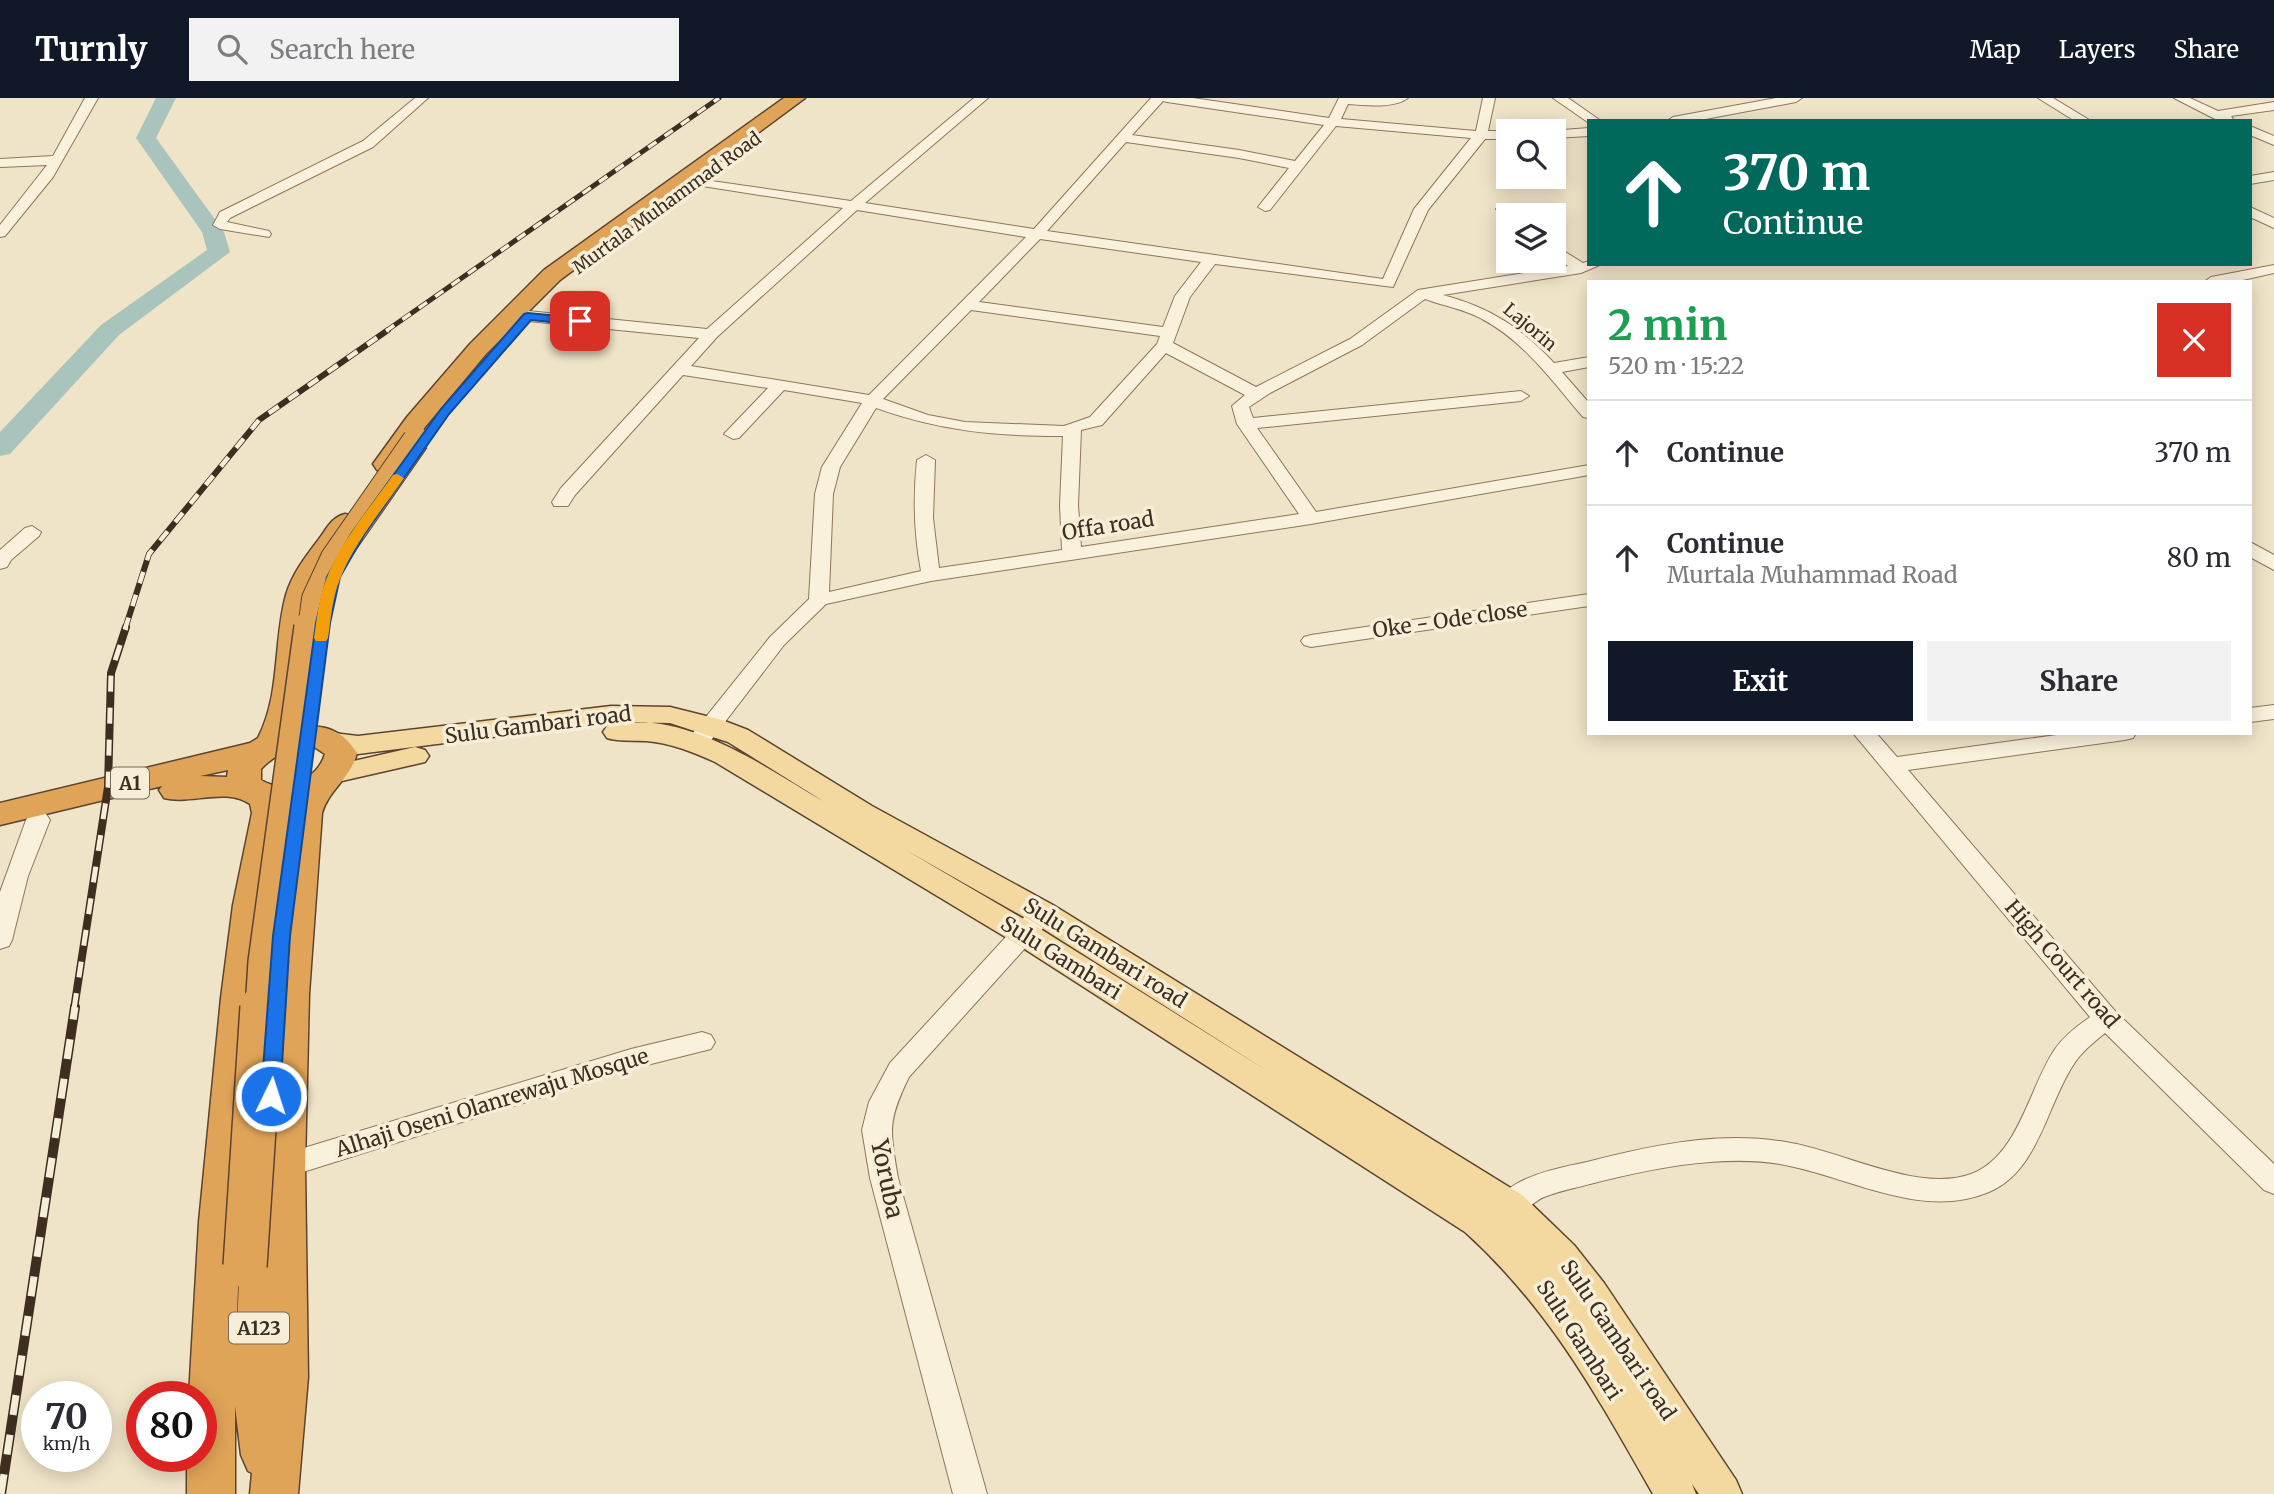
<!DOCTYPE html>
<html lang="en">
<head>
<meta charset="utf-8">
<style>
  body { margin:0; font-family:Merriweather,serif; background:#f2f2f3; color:#2b2b33; height:100vh; display:flex; flex-direction:column; font-size:26px; white-space:nowrap }
  * { box-sizing:border-box; margin:0 }
  p { font-size:23px; color:#7c7c81 }
  .icon { flex:none; width:38px; height:38px; fill:none; stroke:currentColor; stroke-width:2; stroke-linecap:round; stroke-linejoin:round }
  .map { position:relative; flex:1; overflow:hidden }
  .panel { position:absolute; left:1587px; top:182px; width:665px; height:455px; display:flex; flex-direction:column; background:#fff; border-radius:0px; box-shadow:0 4px 18px #0003 }
  .panel>* { flex:none }
  .hud { position:absolute; left:1587px; top:21px; width:665px; height:147px; border-radius:0px; box-shadow:0 4px 18px #0003; background:#00695c; color:#fff; overflow:hidden }
  .tools { position:absolute; left:1496px; top:21px; display:grid; gap:14px }
  .tools a { display:grid; place-items:center; width:70px; height:70px; border-radius:0px; background:#fff; box-shadow:0 4px 18px #0003; font-size:35px }
  .speed { position:absolute; left:21px; top:1283px; display:flex; gap:14px; font-size:35px; font-weight:700; text-align:center }
  .speed>* { display:grid; place-content:center; width:91px; height:91px; border-radius:50%; background:#fff; box-shadow:0 4px 18px #0003; line-height:1 }
  .speed small { font-size:18px; font-weight:400 }
  .speed .limit { border:10px solid #d22; background:#fff; color:#111 }
  .pin { position:absolute; display:grid; place-items:center; width:60px; height:60px; color:#fff; margin:-30px; border-radius:14px; box-shadow:0 4px 10px #0006 }
  .me { position:absolute; width:77px; margin:-38px; rotate:4deg; stroke-linejoin:round; filter:drop-shadow(0 0 5px #0008) }
  .turn { display:flex; align-items:center; gap:24px; height:147px; padding:0 21px; font-size:32px }
  .turn .icon { width:91px; height:91px; stroke-width:2.5 }
  .turn b { display:block; font-size:49px; line-height:60px }
  .round { display:grid; place-items:center; flex:none; width:74px; height:74px; border-radius:0px; background:#f2f2f3 }
  .summary { display:flex; align-items:center; justify-content:space-between; height:119px; padding:0 21px }
  h1 { font-size:42px; font-weight:700; line-height:52px; color:#1e9e55 }
  .action { display:flex; gap:14px; margin-top:auto; padding:14px 21px }
  .action a { flex:1; height:80px; border-radius:0px; background:#111827; color:#fff; font-size:28px; font-weight:700; line-height:80px; text-align:center }
  .action a+a { background:#f2f2f3; color:#2b2b33 }
  ul { padding:0; list-style:none }
  li { display:flex; align-items:center; gap:21px; height:105px; padding:0 21px; border-top:2px solid #e1e1e2 }
  li div { flex:1 }
  li b { display:block; font-size:26px }
  li em { font-style:normal }
  header { display:flex; align-items:center; gap:42px; box-sizing:border-box; height:98px; padding:0 35px; background:#111827; color:#fff }
  header strong { font-size:33px }
  nav { display:flex; gap:38px; margin-inline-start:auto; font-size:24px }
  .search { width:490px; height:63px; background:#f2f2f3; display:flex; align-items:center; gap:18px; box-sizing:border-box; padding:0 24px; border-radius:0px; color:#7c7c81; font-size:26px }
  .map>svg:first-child { display:block }
  .lines { fill:none; stroke-linecap:round; stroke-linejoin:round }
  .river { fill:#a9c4bc; fill-rule:evenodd }
  .minor-casing { stroke:#8d765c; stroke-width:2 }
  .major-casing { stroke:#5b4430; stroke-width:3 }
  .highway-casing { stroke:#5b4430; stroke-width:3 }
  .minor { fill:#faf1dc; fill-rule:evenodd }
  .major { fill:#f3d9a0; fill-rule:evenodd }
  .highway { fill:#e0a458; fill-rule:evenodd }
  .rail-far3-casing { stroke:#3d2e20; stroke-width:5 }
  .rail-far2-casing { stroke:#3d2e20; stroke-width:6 }
  .rail-far1-casing { stroke:#3d2e20; stroke-width:8 }
  .rail-casing { stroke:#3d2e20; stroke-width:10 }
  .rail-far3 { stroke:#f7eed8; stroke-width:3.5; stroke-dasharray:10; stroke-linecap:butt }
  .rail-far2 { stroke:#f7eed8; stroke-width:4.5; stroke-dasharray:12; stroke-linecap:butt }
  .rail-far1 { stroke:#f7eed8; stroke-width:5; stroke-dasharray:16; stroke-linecap:butt }
  .rail { stroke:#f7eed8; stroke-width:7; stroke-dasharray:20; stroke-linecap:butt }
  .highway-bridge-far2-casing { stroke:#5b4430; stroke-width:28; stroke-linecap:butt }
  .highway-bridge-far1-casing { stroke:#5b4430; stroke-width:36; stroke-linecap:butt }
  .highway-bridge-casing { stroke:#5b4430; stroke-width:46; stroke-linecap:butt }
  .highway-bridge-far2 { stroke:#e0a458; stroke-width:26 }
  .highway-bridge-far1 { stroke:#e0a458; stroke-width:33 }
  .highway-bridge { stroke:#e0a458; stroke-width:43 }
  .route { fill:#1a73e8; stroke:#114b97; stroke-width:2 }
  .slow { fill:#f59e0b }
  .labels { text-anchor:middle; stroke-width:7; stroke-linejoin:round; paint-order:stroke }
  .far-street-label { font-size:18px; fill:#3d2e20; stroke:#f7eed8 }
  .shield { fill:#f7eed8; stroke:#756857; stroke-width:2 }
  .shield-label { font-size:19px; font-weight:bold; fill:#3d2e20 }
  .street-label { font-size:21px; fill:#3d2e20; stroke:#f7eed8 }
  .near-street-label { font-size:24px; fill:#3d2e20; stroke:#f7eed8 }
</style>
</head>
<body>
<header>
<strong>Turnly</strong>
<div class="search"><svg class="icon" aria-label="search" viewBox="0 0 24 24"><circle cx="10" cy="10" r="6"/><path d="M15 15l6 6"/></svg>Search here</div>
<nav><a>Map</a><a>Layers</a><a>Share</a></nav>
</header>
<div class="map">
<svg width="2274" height="1396" viewBox="0 0 2274 1396">
  <rect width="100%" height="100%" fill="#f0e4c8"/>
  <g class="lines">
    <!-- river -->
    <path class="river" d="M 156,0 L 176,0 L 156,40 L 224,134 L 230,154 L 119,237 L 10,356 L 0,358 L 0,334 L 101,227 L 207,152 L 202,134 L 136,40 Z"/>
    <defs>
      <path id="minor" d="M 85,0 L 98,0 L 53,79 L 5,138 L 0,139 L 0,127 L 47,67 L 0,69 L 0,61 L 53,58 Z
        M 415,0 L 428,0 L 373,49 L 230,120 L 227,124 L 269,133 L 271,136 L 269,139 L 220,131 L 213,127 L 220,114 L 363,43 Z
        M 974,0 L 988,0 L 865,105 L 1034,131 L 1151,0 L 1193,0 L 1329,20 L 1339,0 L 1408,0 C 1393,11 1366,7 1348,6 L 1341,21 L 1476,33 L 1483,0 L 1495,0 L 1488,33 L 1509,33 L 1508,41 L 1485,41 L 1428,112 L 1393,189 L 1215,166 L 1190,199 L 1173,245 L 1256,289 L 1350,241 L 1418,192 L 1568,168 L 1554,158 L 1554,147 L 1583,165 L 1589,163 L 1589,166 L 1602,166 L 1581,175 L 1443,197 C 1489,209 1522,230 1554,265 L 1589,259 L 1589,269 L 1562,274 L 1589,305 L 1589,320 L 1583,319 C 1553,284 1524,243 1482,221 C 1464,211 1444,208 1425,201 L 1362,247 L 1270,295 L 1249,309 L 1253,320 L 1521,293 L 1529,298 L 1521,303 L 1257,330 L 1316,414 L 1589,367 L 1589,377 L 1311,426 L 931,483 L 826,506 L 784,547 L 705,650 L 689,650 L 686,645 L 689,640 L 770,539 L 809,501 L 815,396 L 822,369 L 862,305 L 784,292 L 739,340 L 733,341 L 724,336 L 768,290 L 683,277 L 575,397 L 568,408 L 554,408 L 552,404 L 561,390 L 699,240 L 528,223 L 520,218 L 528,213 L 707,231 L 843,110 L 696,87 L 691,86 L 691,80 L 851,103 ZM 1163,3 L 1167,4 L 1324,27 L 1295,63 L 1239,52 L 1132,37 ZM 1336,28 L 1471,40 L 1414,111 L 1383,181 L 1047,133 L 1126,44 L 1239,60 L 1289,70 L 1258,109 L 1265,113 L 1270,112 ZM 857,112 L 1026,139 L 869,297 L 691,268 L 717,239 ZM 1040,141 L 1201,164 L 1175,198 L 1163,229 L 979,204 ZM 971,212 L 1160,238 L 1157,246 L 1090,319 L 1064,328 L 965,324 L 928,317 L 883,301 ZM 1166,255 L 1245,297 L 1232,308 L 1237,326 L 1299,416 L 1081,449 L 1078,407 L 1081,332 L 1102,327 ZM 876,310 C 942,333 993,338 1063,338 L 1060,407 L 1062,452 L 939,470 L 933,420 L 935,362 L 926,357 L 917,362 C 913,400 914,436 921,473 L 829,494 L 833,396 L 840,369 Z
        M 1553,0 L 1568,0 L 1601,23 L 1589,25 Z
        M 1776,0 L 1802,0 L 1796,4 L 1695,23 L 1667,23 L 1673,19 Z
        M 2038,0 L 2053,0 L 2091,23 L 2075,23 Z
        M 2174,0 L 2190,0 L 2218,13 L 2274,4 L 2274,12 L 2231,18 L 2234,23 L 2219,23 Z
        M 2250,28 L 2274,38 L 2274,47 L 2250,37 Z
        M 1589,30 L 1589,38 L 1554,40 L 1554,33 L 1549,33 Z
        M 2274,74 L 2274,82 L 2250,86 L 2250,78 Z
        M 1503,107 L 1517,117 L 1505,120 L 1496,111 Z
        M 2250,109 L 2274,120 L 2274,130 L 2250,119 Z
        M 2274,167 L 2274,175 L 2234,184 L 2204,184 L 2211,179 Z
        M 32,428 L 41,434 L 39,438 L 11,462 L 7,469 L 0,471 L 0,452 L 25,430 Z
        M 2250,444 L 2274,457 L 2274,472 L 2250,459 Z
        M 1589,496 L 1589,508 L 1311,549 L 1304,547 L 1301,543 L 1304,539 L 1311,537 Z
        M 2274,607 L 2274,621 L 2250,624 L 2250,610 Z
        M 1853,635 L 1876,635 L 1897,659 L 2071,635 L 2136,635 L 2133,640 L 2125,642 L 1908,672 L 2115,913 L 2274,1066 L 2274,1096 L 2264,1092 L 2105,935 C 2093,945 2080,955 2072,969 C 2046,1010 2038,1073 1989,1094 C 1925,1121 1857,1083 1794,1069 C 1767,1062 1738,1062 1710,1064 C 1669,1067 1630,1076 1590,1086 C 1575,1090 1559,1093 1544,1099 C 1525,1107 1515,1133 1492,1125 L 1488,1116 C 1494,1103 1504,1093 1516,1086 C 1537,1074 1563,1069 1587,1064 C 1653,1047 1723,1032 1791,1045 C 1843,1054 1919,1095 1971,1076 C 2019,1058 2029,989 2055,951 C 2064,938 2077,928 2090,919 Z
        M 38,714 L 46,716 L 50,722 L 28,778 L 12,842 L 9,848 L 0,851 L 0,794 L 26,722 L 30,716 Z
        M 1036,813 L 1045,816 L 1048,822 L 1045,828 L 909,979 C 887,1024 890,1032 898,1080 L 987,1396 L 953,1396 L 870,1080 L 862,1032 L 869,1004 L 890,965 L 1027,816 Z
        M 702,934 L 711,937 L 715,944 L 711,951 L 631,971 L 284,1080 L 274,1076 L 270,1068 L 274,1060 L 284,1056 L 631,951 Z"/>
      <path id="major" d="M 611,608 L 670,609 L 722,622 L 748,632 L 872,708 L 1053,807 L 1522,1097 L 1574,1147 L 1604,1185 L 1736,1382 L 1742,1396 L 1699,1396 L 1692,1386 L 1696,1396 L 1653,1396 C 1597,1298 1550,1211 1465,1134 L 1012,843 L 715,664 C 693,654 671,645 646,643 C 632,642 619,644 607,640 L 603,634 L 607,628 C 680,608 763,668 823,703 L 728,644 L 670,625 L 611,624 L 358,656 L 323,650 L 319,644 L 323,638 L 333,635 L 358,638 ZM 904,751 L 1031,823 L 1269,974 L 1034,827 Z
        M 415,649 L 425,652 L 429,658 L 425,664 L 333,685 L 323,682 L 319,676 L 323,670 Z"/>
      <path id="highway" d="M 784,0 L 805,0 L 560,182 L 486,256 L 425,329 L 395,372 L 386,374 L 377,372 L 373,366 L 407,319 L 470,246 L 544,172 Z
        M 345,416 L 355,418 L 359,424 C 344,445 327,465 318,489 C 301,533 310,584 296,629 C 324,626 342,631 357,655 C 351,680 329,691 322,715 L 309,896 L 305,1068 L 308,1279 L 298,1396 L 250,1396 L 252,1375 L 248,1373 L 241,1357 L 235,1308 L 235,1396 L 187,1396 L 187,1358 L 201,1358 L 201,1298 L 189,1298 L 199,1124 L 221,900 L 233,807 L 252,715 L 250,706 C 226,689 190,707 164,700 L 159,692 L 162,688 L 0,727 L 0,705 L 250,645 L 258,640 C 281,595 273,544 286,497 C 292,476 306,458 319,441 C 327,430 332,419 345,416 ZM 313,648 L 325,656 C 318,681 284,697 261,682 L 261,671 C 276,655 292,649 313,648 ZM 228,672 L 227,679 L 200,678 ZM 284,709 L 290,709 L 271,896 L 263,1143 L 247,1149 L 240,1162 L 236,1251 C 238,1157 245,1063 253,969 C 260,884 267,799 286,715 Z"/>
    </defs>
    <!-- minor casing -->
    <use href="#minor" class="minor-casing"/>
    <!-- major casing -->
    <use href="#major" class="major-casing"/>
    <!-- highway casing -->
    <use href="#highway" class="highway-casing"/>
    <!-- minor -->
    <use href="#minor" class="minor"/>
    <!-- major -->
    <use href="#major" class="major"/>
    <!-- highway -->
    <use href="#highway" class="highway"/>
    <defs>
      <path id="rail-far3" d="M 386,233 L 719,0"/>
      <path id="rail-far2" d="M 125,531 L 149,456 L 259,322 L 388,232"/>
      <path id="rail-far1" d="M 74,911 L 108,689 L 111,575 L 126,529"/>
      <path id="rail" d="M 1,1396 L 75,909"/>
    </defs>
    <!-- rail-far3 casing -->
    <use href="#rail-far3" class="rail-far3-casing"/>
    <!-- rail-far2 casing -->
    <use href="#rail-far2" class="rail-far2-casing"/>
    <!-- rail-far1 casing -->
    <use href="#rail-far1" class="rail-far1-casing"/>
    <!-- rail casing -->
    <use href="#rail" class="rail-casing"/>
    <!-- rail-far3 -->
    <use href="#rail-far3" class="rail-far3"/>
    <!-- rail-far2 -->
    <use href="#rail-far2" class="rail-far2"/>
    <!-- rail-far1 -->
    <use href="#rail-far1" class="rail-far1"/>
    <!-- rail -->
    <use href="#rail" class="rail"/>
    <defs>
      <path id="highway-bridge-far2" d="M 311,531 L 315,501 L 334,460 L 416,342"/>
      <path id="highway-bridge-far1" d="M 262,911 L 265,864 L 311,529"/>
      <path id="highway-bridge" d="M 245,1168 L 262,909"/>
    </defs>
    <!-- highway-bridge-far2 casing -->
    <use href="#highway-bridge-far2" class="highway-bridge-far2-casing"/>
    <!-- highway-bridge-far1 casing -->
    <use href="#highway-bridge-far1" class="highway-bridge-far1-casing"/>
    <!-- highway-bridge casing -->
    <use href="#highway-bridge" class="highway-bridge-casing"/>
    <!-- highway-bridge-far2 -->
    <use href="#highway-bridge-far2" class="highway-bridge-far2"/>
    <!-- highway-bridge-far1 -->
    <use href="#highway-bridge-far1" class="highway-bridge-far1"/>
    <!-- highway-bridge -->
    <use href="#highway-bridge" class="highway-bridge"/>
  </g>
  <!-- route -->
  <path class="route" d="M 528,215 L 580,220 L 586,223 L 580,227 L 531,222 L 449,316 L 364,437 L 340,479 L 330,525 L 290,838 L 280,998 L 277,1003 L 271,1005 L 264,1003 L 261,998 L 273,838 L 316,525 L 327,479 L 351,436 L 441,311 L 524,216 Z"/>
  <!-- slow -->
  <path class="slow" d="M 397,376 L 404,380 C 382,412 354,445 340,481 C 332,500 331,520 328,540 L 326,543 L 316,543 L 314,540 C 317,520 319,500 326,482 C 340,444 370,410 393,377 Z"/>
  <g class="labels">
    <!-- far-street labels -->
    <g class="far-street-label">
      <text transform="translate(667 105) rotate(-36)" y="6">Murtala Muhammad Road</text>
      <text transform="translate(1530 229) rotate(40)" y="6">Lajorin</text>
    </g>
    <!-- shield labels -->
    <g class="shield">
      <rect x="111" y="669.5" width="38" height="31" rx="5"/>
      <rect x="229" y="1214.5" width="60" height="31" rx="5"/>
    </g>
    <g class="shield-label">
      <text x="130" y="692">A1</text>
      <text x="259" y="1237">A123</text>
    </g>
    <!-- street labels -->
    <g class="street-label">
      <text transform="translate(1108 428) rotate(-9)" y="7">Offa road</text>
      <text transform="translate(1450 522) rotate(-8)" y="7">Oke - Ode close</text>
      <text transform="translate(538 627) rotate(-7)" y="7">Sulu Gambari road</text>
      <text transform="translate(1105 855) rotate(32)" y="7">Sulu Gambari road</text>
      <text transform="translate(1061 860) rotate(32)" y="7">Sulu Gambari</text>
      <text transform="translate(2062 866) rotate(49)" y="7">High Court road</text>
      <text transform="translate(492 1005) rotate(-17)" y="7">Alhaji Oseni Olanrewaju Mosque</text>
      <text transform="translate(1579 1242) rotate(57)" y="7">Sulu Gambari</text>
      <text transform="translate(1618 1242) rotate(56)" y="7">Sulu Gambari road</text>
    </g>
    <!-- near-street labels -->
    <g class="near-street-label">
      <text transform="translate(887 1081) rotate(78)" y="8">Yoruba</text>
    </g>
  </g>
</svg>
<div class="tools">
<a><svg class="icon" aria-label="search" viewBox="0 0 24 24"><circle cx="10" cy="10" r="6"/><path d="M15 15l6 6"/></svg></a>
<a><svg class="icon" aria-label="layers" viewBox="0 0 24 24"><path d="M12 4l9 5-9 5-9-5zM3 14l9 5 9-5"/></svg></a>
</div>
<div class="speed"><div>70<small>km/h</small></div><div class="limit">80</div></div>
<div class="pin" style="left:580px;top:223px;background:#d93025"><svg class="icon" aria-label="arrive" viewBox="0 0 24 24"><path d="M6 21V4h12l-3 4 3 4H6"/></svg></div>
<svg class="me" style="left:271px;top:998px" viewBox="-20 -20 40 40"><circle r="17" fill="#1a73e8" stroke="#fff" stroke-width="3"/><path d="M0-11L8 9 0 5-8 9z" fill="#fff"/></svg>
<div class="hud">
<div class="turn"><svg class="icon" aria-label="ahead" viewBox="0 0 24 24"><path d="M12 20V5M6 11l6-6 6 6"/></svg><div><b>370 m</b>Continue</div></div>
</div>
<section class="panel">
<div class="summary"><div><h1>2 min</h1><p>520 m · 15:22</p></div><a class="round" style="background:#d93025;color:#fff"><svg class="icon" aria-label="close" viewBox="0 0 24 24"><path d="M6 6l12 12M18 6L6 18"/></svg></a></div>
<ul>
<li><svg class="icon" aria-label="ahead" viewBox="0 0 24 24"><path d="M12 20V5M6 11l6-6 6 6"/></svg><div><b>Continue</b></div><em>370 m</em></li>
<li><svg class="icon" aria-label="ahead" viewBox="0 0 24 24"><path d="M12 20V5M6 11l6-6 6 6"/></svg><div><b>Continue</b><p>Murtala Muhammad Road</p></div><em>80 m</em></li>
</ul>
<div class="action"><a>Exit</a><a>Share</a></div>
</section>
</div>
</body>
</html>
